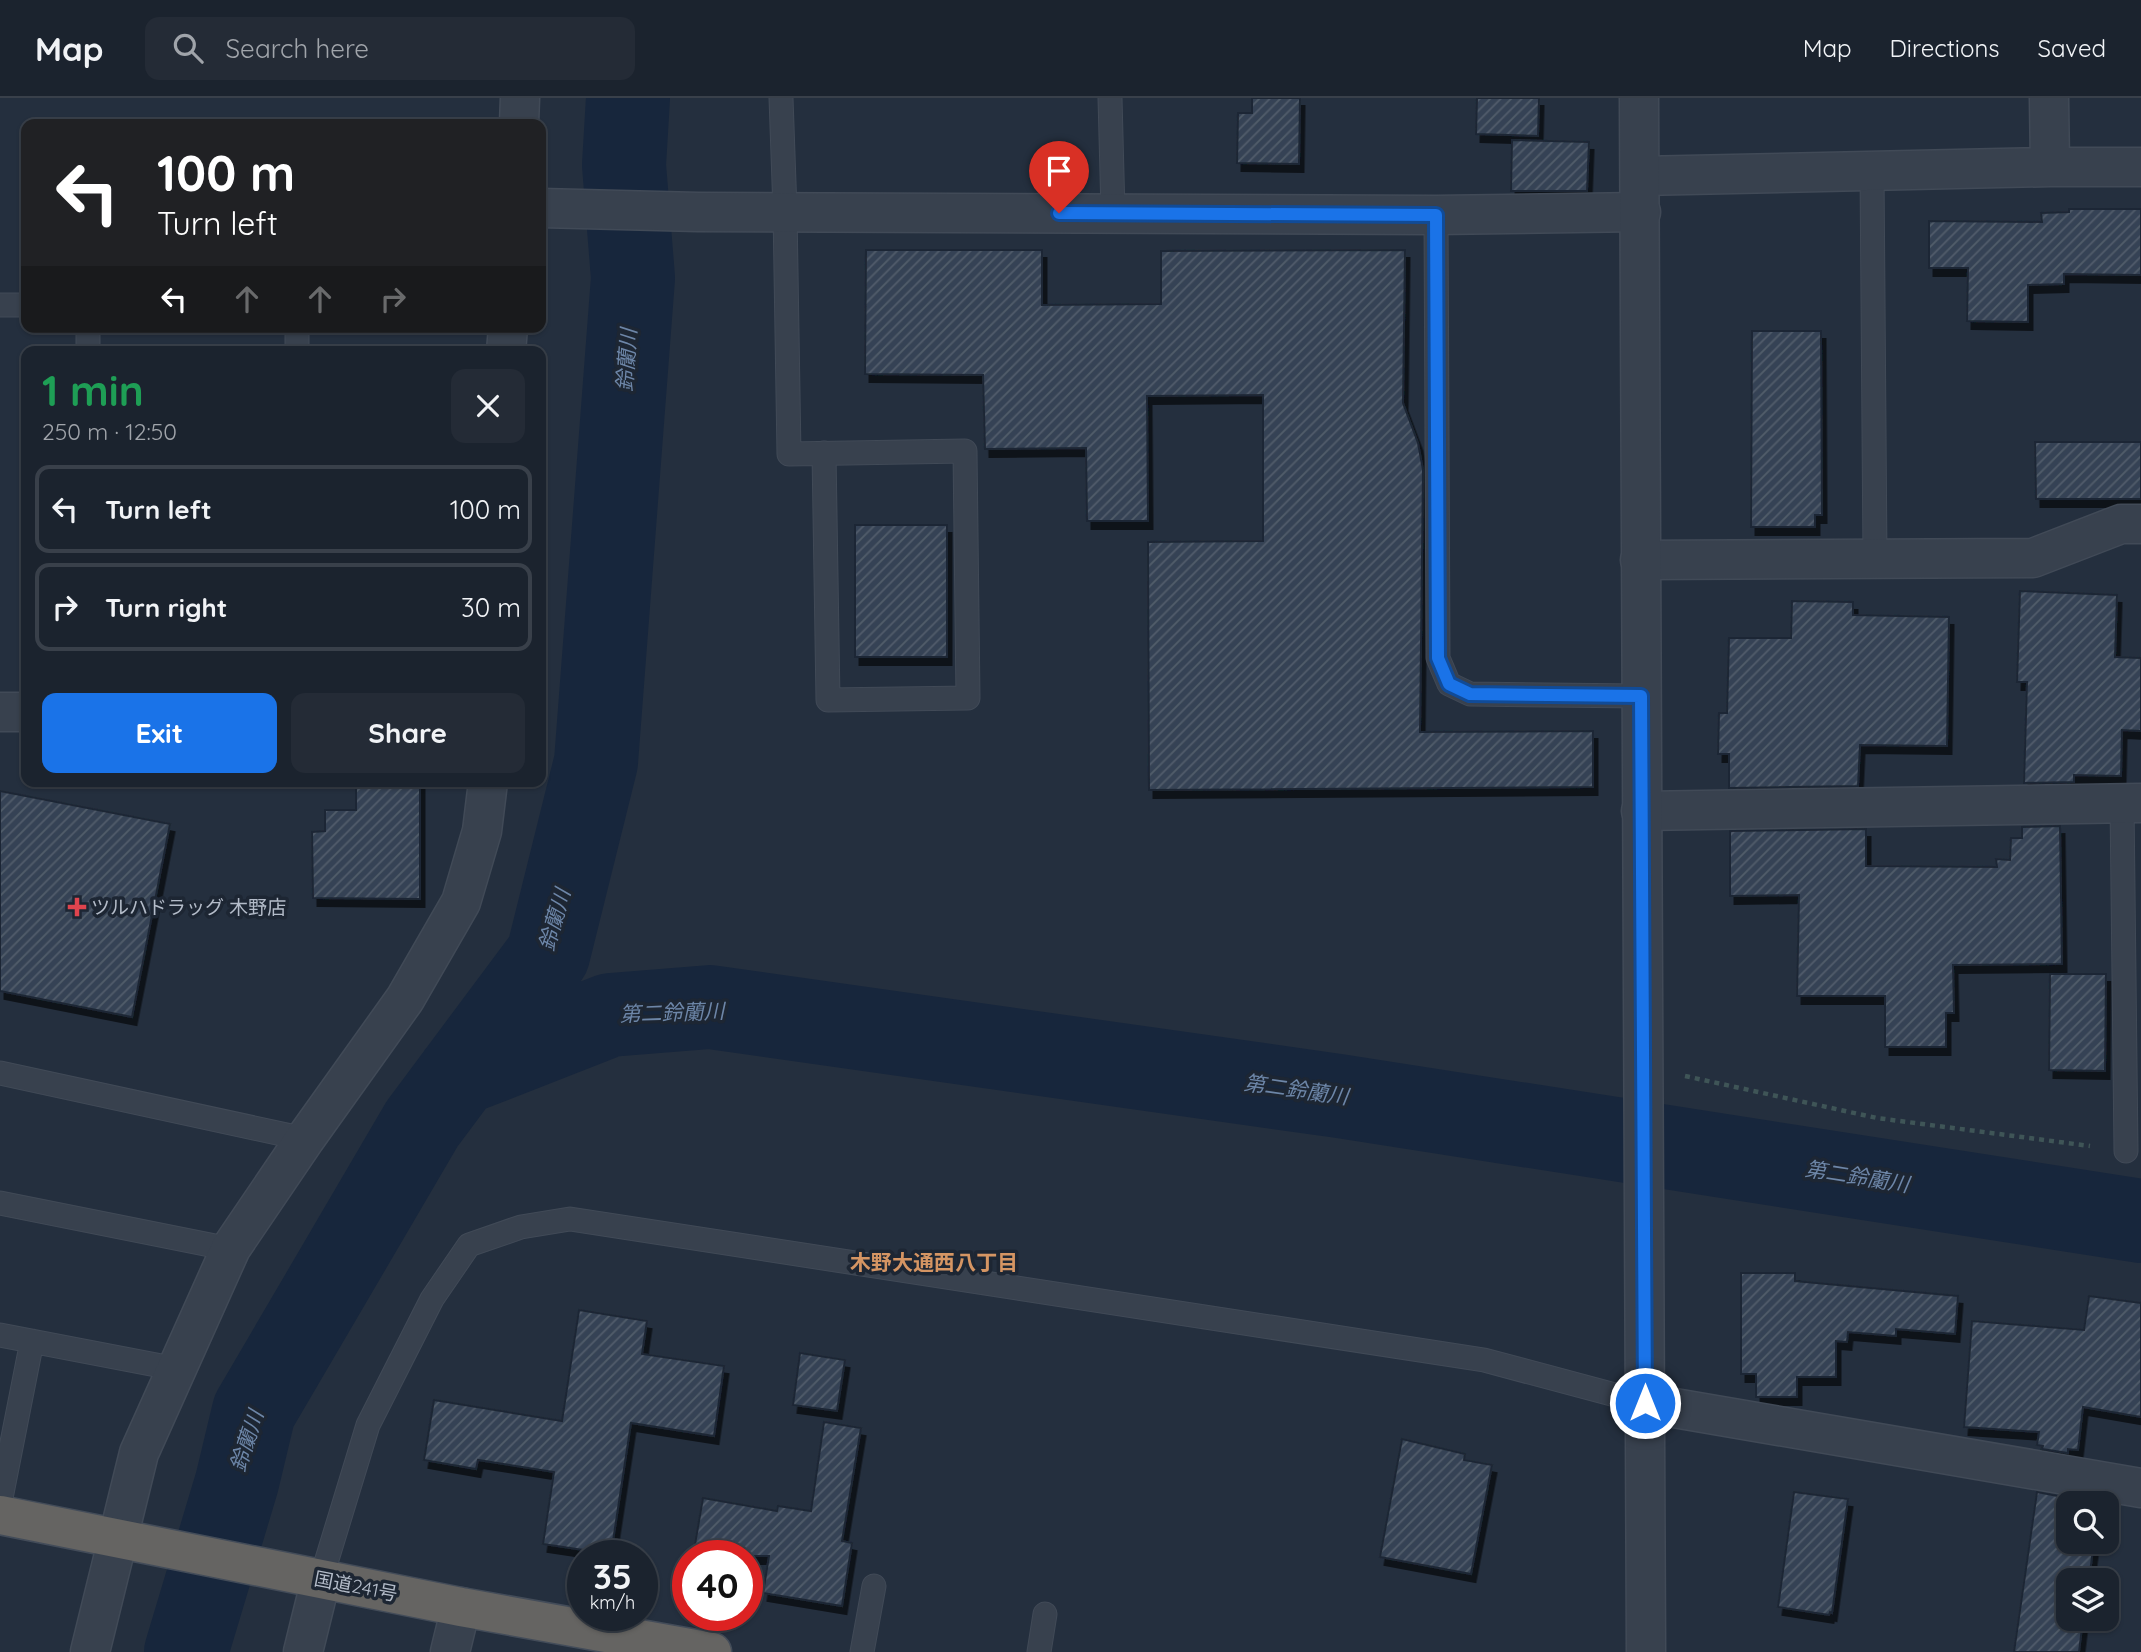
<!DOCTYPE html>
<html lang="en">
<head>
<meta charset="utf-8">
<style>
  body { margin:0; font-family:Quicksand,"Noto Sans JP",sans-serif; background:#242b36; color:#f1f3f6; height:100vh; display:flex; flex-direction:column; font-size:26px; white-space:nowrap }
  * { box-sizing:border-box; margin:0 }
  p { font-size:23px; color:#a0a4aa }
  .icon { flex:none; width:38px; height:38px; fill:none; stroke:currentColor; stroke-width:2; stroke-linecap:round; stroke-linejoin:round }
  .map { position:relative; flex:1; overflow:hidden }
  .side { position:absolute; left:21px; top:248px; width:525px; height:441px; display:flex; flex-direction:column; background:#1b232e; border-radius:14px; box-shadow:0 2px 5px #0004,0 0 0 2px #39404a }
  .side>* { flex:none }
  .banner { position:absolute; left:21px; top:21px; width:525px; height:214px; border-radius:14px; box-shadow:0 2px 5px #0004,0 0 0 2px #39404a; background:#202124; color:#fff; overflow:hidden }
  .controls { position:absolute; left:2056px; top:1393px; display:grid; gap:14px }
  .controls a { display:grid; place-items:center; width:63px; height:63px; border-radius:14px; background:#1b232e; box-shadow:0 2px 5px #0004,0 0 0 2px #39404a; font-size:35px }
  .speed { position:absolute; left:567px; top:1442px; display:flex; gap:14px; font-size:35px; font-weight:700; text-align:center }
  .speed>* { display:grid; place-content:center; width:91px; height:91px; border-radius:50%; background:#1b232e; box-shadow:0 2px 5px #0004,0 0 0 2px #39404a; line-height:1 }
  .speed small { font-size:18px; font-weight:400 }
  .speed .limit { border:10px solid #d22; background:#fff; color:#111 }
  .pin { position:absolute; display:grid; place-items:center; width:60px; height:60px; color:#fff; margin:-72px -30px; border-radius:50% 50% 50% 0; rotate:-45deg; box-shadow:0 0 7px #0007 }
  .pin .icon { rotate:45deg }
  .me { position:absolute; width:77px; margin:-38px; rotate:0deg; stroke-linejoin:round; filter:drop-shadow(0 0 5px #0008) }
  .turn { display:flex; align-items:center; gap:24px; height:147px; padding:0 21px; font-size:32px }
  .turn .icon { width:91px; height:91px; stroke-width:2.5 }
  .turn b { display:block; font-size:49px; line-height:60px }
  .lanes { display:flex; align-items:center; height:66px; padding:0 21px; background:#0003; justify-content:center; gap:35px; direction:ltr }
  .lanes .off { opacity:.35 }
  .round { display:grid; place-items:center; flex:none; width:74px; height:74px; border-radius:14px; background:#242b36 }
  .summary { display:flex; align-items:center; justify-content:space-between; height:119px; padding:0 21px }
  h1 { font-size:42px; font-weight:700; line-height:52px; color:#1e9e55 }
  .cta { display:flex; gap:14px; margin-top:auto; padding:14px 21px }
  .cta a { flex:1; height:80px; border-radius:14px; background:#1a73e8; color:#fff; font-size:28px; font-weight:700; line-height:80px; text-align:center }
  .cta a+a { background:#242b36; color:#f1f3f6 }
  ul { padding:0; list-style:none }
  li { display:flex; align-items:center; gap:21px; height:88px; margin:0 14px 10px; padding:0 7px; border:4px solid #39404a; border-radius:14px }
  li div { flex:1 }
  li b { display:block; font-size:26px }
  li em { font-style:normal }
  header { display:flex; align-items:center; gap:42px; box-sizing:border-box; height:98px; padding:0 35px; background:#1b232e; border-bottom:2px solid #39404a }
  header strong { font-size:33px }
  nav { display:flex; gap:38px; margin-inline-start:auto; font-size:24px }
  .search { width:490px; height:63px; background:#242b36; display:flex; align-items:center; gap:18px; box-sizing:border-box; padding:0 24px; border-radius:14px; color:#a0a4aa; font-size:26px }
  .map>svg:first-child { display:block }
  .lines { fill:none; stroke-linecap:round; stroke-linejoin:round }
  .river { stroke:#17263c; stroke-width:84 }
  .building { fill:url(#building-hatch); stroke:#1f2835; stroke-width:2; filter:url(#shadow) }
  .service-casing { stroke:#414a57; stroke-width:25 }
  .minor-casing { stroke:#414a57; stroke-width:41 }
  .tertiary-casing { stroke:#414a57; stroke-width:41 }
  .trunk-casing { stroke:#434c59; stroke-width:41 }
  .path { stroke:#3f5557; stroke-width:4.5; stroke-dasharray:5 5; stroke-linecap:butt }
  .service { stroke:#38414e; stroke-width:23 }
  .minor { stroke:#38414e; stroke-width:38 }
  .tertiary { stroke:#38414e; stroke-width:38 }
  .trunk { stroke:#656462; stroke-width:38 }
  .route-casing { stroke:#114b97; stroke-width:18 }
  .route { stroke:#1a73e8; stroke-width:12 }
  .health-dot { fill:#e0444e; stroke:#1d2633; stroke-width:2.5 }
  .labels { text-anchor:middle; stroke-width:7; stroke-linejoin:round; paint-order:stroke }
  .poi-label { font-size:19px; fill:#b4bcc9; stroke:#1d2633; text-anchor:start }
  .street-label { font-size:19px; fill:#b4bcc9; stroke:#1d2633 }
  .water-label { font-size:21px; font-style:italic; fill:#6d86a8; stroke:#1d2633 }
  .neighbourhood-label { font-size:21px; font-weight:bold; fill:#d59563; stroke:#1d2633 }
</style>
</head>
<body>
<header>
<strong>Map</strong>
<div class="search"><svg class="icon" aria-label="search" viewBox="0 0 24 24"><circle cx="10" cy="10" r="6"/><path d="M15 15l6 6"/></svg>Search here</div>
<nav><a>Map</a><a>Directions</a><a>Saved</a></nav>
</header>
<div class="map">
<svg width="2141" height="1554" viewBox="0 0 2141 1554">
  <defs>
    <pattern id="building-hatch" width="6" height="6" patternUnits="userSpaceOnUse" patternTransform="scale(1.75)"><rect width="6" height="6" fill="#364354"/><path d="M-1 1l2-2M0 6l6-6M5 7l2-2" fill="none" stroke="#515c6b"/></pattern>
    <filter id="shadow"><feDropShadow dx="4.5" dy="8" stdDeviation="0" flood-color="#0009"/></filter>
  </defs>
  <rect width="100%" height="100%" fill="#242f3e"/>
  <g class="lines">
    <!-- river -->
    <path class="river" d="M 459,976 L 610,917 L 710,909 L 1339,998 L 2141,1123
      M 186,1554 L 237,1384 L 254,1313 L 422,1026 L 548,857 L 596,664 L 633,180 L 624,67 L 628,0"/>
  </g>
  <!-- building -->
  <path class="building" d="M 1252,0 L 1300,0 L 1299,66 L 1237,65 L 1238,15 L 1252,15 Z
    M 1477,0 L 1539,0 L 1538,38 L 1476,36 Z
    M 1512,42 L 1589,44 L 1587,93 L 1511,93 Z
    M 2069,111 L 2141,111 L 2141,177 L 2064,176 L 2064,186 L 2028,187 L 2028,224 L 1967,223 L 1968,170 L 1929,170 L 1929,123 L 2042,124 L 2041,115 L 2069,114 Z
    M 866,152 L 1042,152 L 1042,207 L 1161,206 L 1161,153 L 1405,152 L 1403,305 L 1418,345 L 1423,372 L 1420,634 L 1593,633 L 1593,689 L 1149,692 L 1148,444 L 1263,443 L 1263,297 L 1147,298 L 1148,423 L 1087,423 L 1086,350 L 985,351 L 983,277 L 865,276 Z
    M 1752,233 L 1821,233 L 1822,417 L 1815,417 L 1815,429 L 1751,429 Z
    M 2035,344 L 2141,344 L 2141,401 L 2036,401 Z
    M 855,427 L 947,427 L 947,559 L 855,559 Z
    M 2020,493 L 2117,497 L 2115,559 L 2141,560 L 2141,633 L 2122,632 L 2121,678 L 2074,677 L 2074,684 L 2024,685 L 2027,584 L 2017,584 Z
    M 1792,503 L 1853,504 L 1853,517 L 1949,519 L 1947,648 L 1860,647 L 1858,688 L 1729,690 L 1729,656 L 1718,656 L 1719,615 L 1727,615 L 1729,540 L 1791,540 Z
    M 356,684 L 420,684 L 420,801 L 313,800 L 312,734 L 325,733 L 325,712 L 356,712 Z
    M 0,693 L 170,726 L 132,919 L 0,893 Z
    M 2060,728 L 2062,866 L 1953,867 L 1954,915 L 1946,915 L 1946,949 L 1885,949 L 1885,898 L 1797,898 L 1799,797 L 1730,798 L 1730,733 L 1866,731 L 1866,768 L 1997,769 L 1996,761 L 2010,762 L 2011,740 L 2022,740 L 2022,729 Z
    M 2050,876 L 2106,876 L 2105,973 L 2049,972 Z
    M 1741,1175 L 1795,1175 L 1795,1183 L 1958,1198 L 1955,1236 L 1896,1231 L 1896,1238 L 1848,1234 L 1847,1244 L 1836,1243 L 1836,1279 L 1797,1279 L 1797,1299 L 1756,1299 L 1756,1276 L 1741,1276 Z
    M 2089,1198 L 2141,1205 L 2141,1319 L 2083,1309 L 2078,1352 L 2068,1351 L 2068,1355 L 2042,1351 L 2043,1348 L 2037,1347 L 2039,1334 L 1964,1329 L 1972,1223 L 2084,1232 Z
    M 579,1212 L 647,1223 L 642,1256 L 724,1268 L 714,1338 L 631,1325 L 611,1456 L 543,1446 L 554,1374 L 478,1362 L 476,1371 L 424,1362 L 434,1302 L 562,1323 Z
    M 800,1255 L 845,1262 L 837,1313 L 793,1307 Z
    M 824,1324 L 861,1330 L 842,1443 L 852,1445 L 842,1508 L 763,1495 L 769,1458 L 693,1458 L 703,1400 L 777,1413 L 778,1408 L 811,1413 Z
    M 1402,1341 L 1465,1356 L 1464,1362 L 1492,1367 L 1471,1476 L 1380,1459 Z
    M 1794,1394 L 1848,1401 L 1832,1515 L 1830,1514 L 1829,1517 L 1778,1509 Z
    M 2037,1394 L 2068,1400 L 2068,1444 L 2094,1444 L 2089,1482 L 2068,1482 L 2068,1521 L 2083,1521 L 2079,1554 L 2014,1554 Z"/>
  <g class="lines">
    <defs>
      <path id="service" d="M 781,0 L 785,113 L 789,356 L 965,353 L 968,600 L 828,602 L 824,355
        M 1110,0 L 1113,115
        M 1872,73 L 1875,461
        M 1436,117 L 1438,560 L 1449,586 L 1470,596 L 1641,598
        M 0,207 L 26,207
        M 88,229 L 88,254
        M 297,229 L 297,254
        M 2122,705 L 2126,1053
        M 0,975 L 305,1041
        M 0,1105 L 215,1148
        M 0,1237 L 177,1271
        M 0,1405 L 32,1243
        M 321,1481 L 368,1327 L 432,1201 L 469,1147 L 521,1129 L 570,1121 L 1484,1262 L 1645,1305
        M 862,1554 L 874,1488
        M 1039,1554 L 1045,1516"/>
      <path id="minor" d="M 2049,0 L 2050,69
        M 519,26 L 520,0
        M 1640,78 L 2050,69 L 2141,69
        M 541,110 L 698,114 L 1436,117 L 1641,114
        M 506,254 L 508,229
        M 1640,462 L 2033,460 L 2121,426 L 2141,426
        M 0,614 L 26,614
        M 1641,713 L 2141,705
        M 1645,1305 L 2141,1390
        M 90,1554 L 139,1355 L 231,1150 L 305,1041 L 405,901 L 461,804 L 482,733 L 488,684
        M 303,1554 L 321,1481
        M 450,1554 L 461,1509"/>
      <path id="tertiary" d="M 1639,0 L 1646,1554"/>
      <path id="trunk" d="M 0,1417 L 461,1509 L 712,1554"/>
    </defs>
    <!-- service casing -->
    <use href="#service" class="service-casing"/>
    <!-- minor casing -->
    <use href="#minor" class="minor-casing"/>
    <!-- tertiary casing -->
    <use href="#tertiary" class="tertiary-casing"/>
    <!-- trunk casing -->
    <use href="#trunk" class="trunk-casing"/>
    <!-- path -->
    <path class="path" d="M 1685,978 L 1877,1020 L 2090,1048"/>
    <!-- service -->
    <use href="#service" class="service"/>
    <!-- minor -->
    <use href="#minor" class="minor"/>
    <!-- tertiary -->
    <use href="#tertiary" class="tertiary"/>
    <!-- trunk -->
    <use href="#trunk" class="trunk"/>
  </g>
  <g class="lines">
    <defs>
      <path id="route" d="M 1059,115 L 1436,117 L 1438,560 L 1449,586 L 1470,596 L 1641,598 L 1645,1305"/>
    </defs>
    <!-- route casing -->
    <use href="#route" class="route-casing"/>
    <!-- route -->
    <use href="#route" class="route"/>
  </g>
  <!-- markers -->
  <path class="health-dot" d="M73.5 798.5h7v7h7v7h-7v7h-7v-7h-7v-7h7z"/>
  <g class="labels">
    <!-- poi labels -->
    <g class="poi-label">
      <text x="91" y="816">ツルハドラッグ 木野店</text>
    </g>
    <!-- street labels -->
    <g class="street-label">
      <text transform="translate(356 1488) rotate(11)" y="7">国道241号</text>
    </g>
    <!-- water labels -->
    <g class="water-label">
      <text transform="translate(627 262) rotate(-86)" y="7">鈴蘭川</text>
      <text transform="translate(555 822) rotate(-74)" y="7">鈴蘭川</text>
      <text transform="translate(672 915) rotate(-2)" y="7">第二鈴蘭川</text>
      <text transform="translate(1296 992) rotate(8)" y="7">第二鈴蘭川</text>
      <text transform="translate(1857 1079) rotate(9)" y="7">第二鈴蘭川</text>
      <text transform="translate(247 1343) rotate(-72)" y="7">鈴蘭川</text>
    </g>
    <!-- neighbourhood labels -->
    <g class="neighbourhood-label">
      <text x="934" y="1172">木野大通西八丁目</text>
    </g>
  </g>
</svg>
<div class="controls">
<a><svg class="icon" aria-label="search" viewBox="0 0 24 24"><circle cx="10" cy="10" r="6"/><path d="M15 15l6 6"/></svg></a>
<a><svg class="icon" aria-label="layers" viewBox="0 0 24 24"><path d="M12 4l9 5-9 5-9-5zM3 14l9 5 9-5"/></svg></a>
</div>
<div class="speed"><div>35<small>km/h</small></div><div class="limit">40</div></div>
<div class="pin" style="left:1059px;top:115px;background:#d93025"><svg class="icon" aria-label="arrive" viewBox="0 0 24 24"><path d="M6 21V4h12l-3 4 3 4H6"/></svg></div>
<svg class="me" style="left:1645px;top:1305px" viewBox="-20 -20 40 40"><circle r="17" fill="#1a73e8" stroke="#fff" stroke-width="3"/><path d="M0-11L8 9 0 5-8 9z" fill="#fff"/></svg>
<div class="banner">
<div class="turn"><svg class="icon" aria-label="left" viewBox="0 0 24 24"><path d="M17 20v-9H6M10 6l-5 5 5 5"/></svg><div><b>100 m</b>Turn left</div></div>
<div class="lanes"><svg class="icon" aria-label="left" viewBox="0 0 24 24"><path d="M17 20v-9H6M10 6l-5 5 5 5"/></svg><svg class="icon off" aria-label="ahead" viewBox="0 0 24 24"><path d="M12 20V5M6 11l6-6 6 6"/></svg><svg class="icon off" aria-label="ahead" viewBox="0 0 24 24"><path d="M12 20V5M6 11l6-6 6 6"/></svg><svg class="icon off" aria-label="right" viewBox="0 0 24 24"><path d="M7 20v-9h11M14 6l5 5-5 5"/></svg></div>
</div>
<section class="side">
<div class="summary"><div><h1>1 min</h1><p>250 m · 12:50</p></div><a class="round"><svg class="icon" aria-label="close" viewBox="0 0 24 24"><path d="M6 6l12 12M18 6L6 18"/></svg></a></div>
<ul>
<li><svg class="icon" aria-label="left" viewBox="0 0 24 24"><path d="M17 20v-9H6M10 6l-5 5 5 5"/></svg><div><b>Turn left</b></div><em>100 m</em></li>
<li><svg class="icon" aria-label="right" viewBox="0 0 24 24"><path d="M7 20v-9h11M14 6l5 5-5 5"/></svg><div><b>Turn right</b></div><em>30 m</em></li>
</ul>
<div class="cta"><a>Exit</a><a>Share</a></div>
</section>
</div>
</body>
</html>
